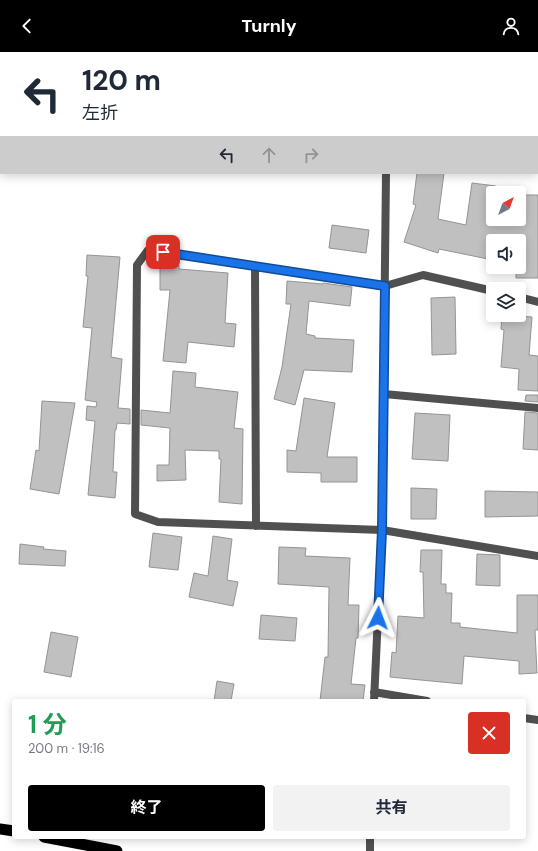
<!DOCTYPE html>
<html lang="ja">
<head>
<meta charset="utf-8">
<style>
  body { margin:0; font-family:"DM Sans","Noto Sans JP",sans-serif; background:#f2f2f3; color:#1f2937; height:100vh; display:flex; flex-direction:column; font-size:15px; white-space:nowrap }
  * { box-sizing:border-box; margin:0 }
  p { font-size:13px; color:#747a83 }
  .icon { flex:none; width:22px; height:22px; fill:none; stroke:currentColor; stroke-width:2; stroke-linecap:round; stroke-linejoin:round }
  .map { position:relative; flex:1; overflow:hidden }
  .details { position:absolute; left:12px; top:647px; width:514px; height:140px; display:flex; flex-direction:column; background:#fff; border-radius:4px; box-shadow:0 2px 10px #0003 }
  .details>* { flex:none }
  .hud { position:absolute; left:0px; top:0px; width:538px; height:122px; box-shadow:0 2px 10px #0003; background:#fff; color:#1f2937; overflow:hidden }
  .needle { width:26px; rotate:41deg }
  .fabs { position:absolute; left:486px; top:134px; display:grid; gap:8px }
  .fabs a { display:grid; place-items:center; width:40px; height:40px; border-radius:4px; background:#fff; box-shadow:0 2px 10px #0003; font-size:20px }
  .pin { position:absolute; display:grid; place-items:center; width:34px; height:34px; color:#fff; margin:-17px; border-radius:8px; box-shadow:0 2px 6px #0006 }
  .me { position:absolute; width:44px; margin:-22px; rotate:3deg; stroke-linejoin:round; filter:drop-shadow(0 0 3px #0008) }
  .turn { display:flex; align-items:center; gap:14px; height:84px; padding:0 16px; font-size:18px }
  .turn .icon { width:52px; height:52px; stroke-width:2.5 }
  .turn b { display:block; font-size:28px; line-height:34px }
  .lanes { display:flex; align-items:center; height:38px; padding:0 16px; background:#0003; justify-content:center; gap:20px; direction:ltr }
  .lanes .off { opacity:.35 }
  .round { display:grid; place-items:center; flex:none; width:42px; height:42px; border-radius:4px; background:#f2f2f3 }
  .summary { display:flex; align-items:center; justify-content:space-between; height:68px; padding:0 16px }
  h1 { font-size:24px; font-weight:700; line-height:30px; color:#1e9e55 }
  .cta { display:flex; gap:8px; margin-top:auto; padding:8px 16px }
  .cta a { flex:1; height:46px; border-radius:4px; background:#000; color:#fff; font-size:16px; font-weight:700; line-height:46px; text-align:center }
  .cta a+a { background:#f2f2f3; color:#1f2937 }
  header { display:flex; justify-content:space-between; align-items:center; height:52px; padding:0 16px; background:#000; color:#fff; font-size:18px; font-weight:700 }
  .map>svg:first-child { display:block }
  .building { fill:#c0c0c0; stroke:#949494 }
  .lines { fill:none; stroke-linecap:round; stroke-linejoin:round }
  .minor { stroke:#505050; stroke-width:8 }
  .trunk { stroke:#000; stroke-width:11 }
  .route-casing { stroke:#114b97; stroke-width:10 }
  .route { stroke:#1a73e8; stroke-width:7 }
</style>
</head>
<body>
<header><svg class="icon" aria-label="back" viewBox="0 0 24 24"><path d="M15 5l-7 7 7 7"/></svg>Turnly<svg class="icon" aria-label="person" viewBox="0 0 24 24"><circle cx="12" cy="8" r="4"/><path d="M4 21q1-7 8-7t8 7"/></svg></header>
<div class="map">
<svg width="538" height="799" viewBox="0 0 538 799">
  <rect width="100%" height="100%" fill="#fff"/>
  <!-- building -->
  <path class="building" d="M 417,121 L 444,121 L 438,167 L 466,173 L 472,131 L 496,134 L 495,141 L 493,141 L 493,167 L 519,167 L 519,143 L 538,143 L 538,226 L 516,226 L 516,215 L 519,215 L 519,189 L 493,189 L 493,208 L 439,197 L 438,201 L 404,190 L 416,153 L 413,152 Z
    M 332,173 L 369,178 L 366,201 L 329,196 Z
    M 87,203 L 120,205 L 111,305 L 122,307 L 118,356 L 130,357 L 130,372 L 117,371 L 116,378 L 115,378 L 113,420 L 117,420 L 115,446 L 88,443 L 95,369 L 86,368 L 87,354 L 96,355 L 97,350 L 85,348 L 92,276 L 83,275 L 88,224 L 86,224 Z
    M 160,213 L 179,213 L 179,217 L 228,221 L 225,271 L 236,272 L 234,295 L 188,290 L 186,311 L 163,309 L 170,238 L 160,238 Z
    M 287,229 L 323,232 L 323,231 L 352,235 L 350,254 L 309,249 L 306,282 L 315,284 L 315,286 L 354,288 L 352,320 L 304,318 L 295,353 L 274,347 L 282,315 L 291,252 L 286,252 Z
    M 455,245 L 456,302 L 432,303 L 431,246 Z
    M 502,263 L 532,265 L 529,303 L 538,304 L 538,339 L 518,338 L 519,317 L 501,315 L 504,278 L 501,277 Z
    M 173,319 L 196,321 L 195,335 L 238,340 L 234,376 L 243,377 L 242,452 L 219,450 L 221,407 L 219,407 L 219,399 L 185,398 L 186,428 L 157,429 L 157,413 L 169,413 L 170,376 L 141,373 L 141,358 L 170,361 Z
    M 526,343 L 538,343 L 538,350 L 525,349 Z
    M 304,346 L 335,351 L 327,405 L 357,405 L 357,430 L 321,430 L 321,421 L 287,420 L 287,398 L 296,399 Z
    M 42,349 L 75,351 L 59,442 L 30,437 L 36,398 L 39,399 Z
    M 525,360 L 538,361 L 538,398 L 523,397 Z
    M 415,361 L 450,363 L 448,409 L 412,407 Z
    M 411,436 L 437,437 L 436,467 L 411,467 Z
    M 485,439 L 538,440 L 538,464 L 485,465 Z
    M 153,481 L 182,485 L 178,518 L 149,515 Z
    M 213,484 L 232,487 L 227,528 L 238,530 L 233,554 L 189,545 L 194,521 L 208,524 Z
    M 20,492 L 44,495 L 43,497 L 66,499 L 65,514 L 19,512 Z
    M 279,495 L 306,496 L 305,504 L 350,506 L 348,553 L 359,553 L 358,586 L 356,586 L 351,632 L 365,633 L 363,649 L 320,649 L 325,605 L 328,605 L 329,535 L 278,532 Z
    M 421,498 L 442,498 L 441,532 L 446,532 L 446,541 L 452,541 L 451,571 L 460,571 L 460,575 L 517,581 L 517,543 L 538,543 L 538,578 L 535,578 L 537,621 L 519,622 L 519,609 L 464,604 L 462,632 L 390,625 L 392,600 L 396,601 L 398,564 L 424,566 L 423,520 L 420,520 Z
    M 477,502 L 500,503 L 500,534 L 476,533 Z
    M 261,563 L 297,566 L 295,589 L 259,587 Z
    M 51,580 L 78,585 L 71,625 L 44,620 Z
    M 217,629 L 234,632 L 231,649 L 214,649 Z"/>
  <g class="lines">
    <!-- minor -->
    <path class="minor" d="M 388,1 L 388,0
      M 255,214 L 256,474
      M 493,239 L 423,223 L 385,234 L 148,198 L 137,213 L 135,462 L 158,470 L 382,478 L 538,504
      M 519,245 L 538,250
      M 384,342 L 538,356
      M 374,640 L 427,649
      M 374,649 L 382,478 L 386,121
      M 524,666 L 538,668
      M 370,799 L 370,785"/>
    <!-- trunk -->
    <path class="trunk" d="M 0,777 L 14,779
      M 44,785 L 117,799"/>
  </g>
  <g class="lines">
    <defs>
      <path id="route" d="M 163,200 L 385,234 L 382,478 L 378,566"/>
    </defs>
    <!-- route casing -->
    <use href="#route" class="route-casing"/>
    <!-- route -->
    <use href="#route" class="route"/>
  </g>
</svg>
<div class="fabs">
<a><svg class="needle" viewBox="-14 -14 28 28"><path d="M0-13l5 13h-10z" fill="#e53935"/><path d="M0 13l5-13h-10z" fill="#747a83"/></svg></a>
<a><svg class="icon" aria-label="sound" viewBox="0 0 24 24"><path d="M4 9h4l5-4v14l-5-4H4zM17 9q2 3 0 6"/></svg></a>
<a><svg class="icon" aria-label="layers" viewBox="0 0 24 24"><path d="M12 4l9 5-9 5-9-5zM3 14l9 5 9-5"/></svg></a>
</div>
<div class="pin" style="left:163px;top:200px;background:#d93025"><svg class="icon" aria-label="arrive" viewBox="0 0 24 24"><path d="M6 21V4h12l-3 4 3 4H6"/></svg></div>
<svg class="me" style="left:378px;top:566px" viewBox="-20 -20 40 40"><path d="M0-17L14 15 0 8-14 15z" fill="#1a73e8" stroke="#fff" stroke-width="4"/></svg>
<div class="hud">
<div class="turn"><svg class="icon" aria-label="left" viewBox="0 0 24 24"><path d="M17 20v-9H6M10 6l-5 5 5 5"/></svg><div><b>120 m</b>左折</div></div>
<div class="lanes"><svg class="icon" aria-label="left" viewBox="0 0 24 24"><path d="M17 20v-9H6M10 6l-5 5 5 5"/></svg><svg class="icon off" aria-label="ahead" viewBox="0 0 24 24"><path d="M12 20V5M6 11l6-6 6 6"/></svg><svg class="icon off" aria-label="right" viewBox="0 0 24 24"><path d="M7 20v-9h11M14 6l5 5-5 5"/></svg></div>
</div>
<section class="details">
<div class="summary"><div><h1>1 分</h1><p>200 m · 19:16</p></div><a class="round" style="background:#d93025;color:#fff"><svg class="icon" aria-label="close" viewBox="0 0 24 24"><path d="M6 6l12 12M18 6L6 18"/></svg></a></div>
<div class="cta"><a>終了</a><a>共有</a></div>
</section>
</div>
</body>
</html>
